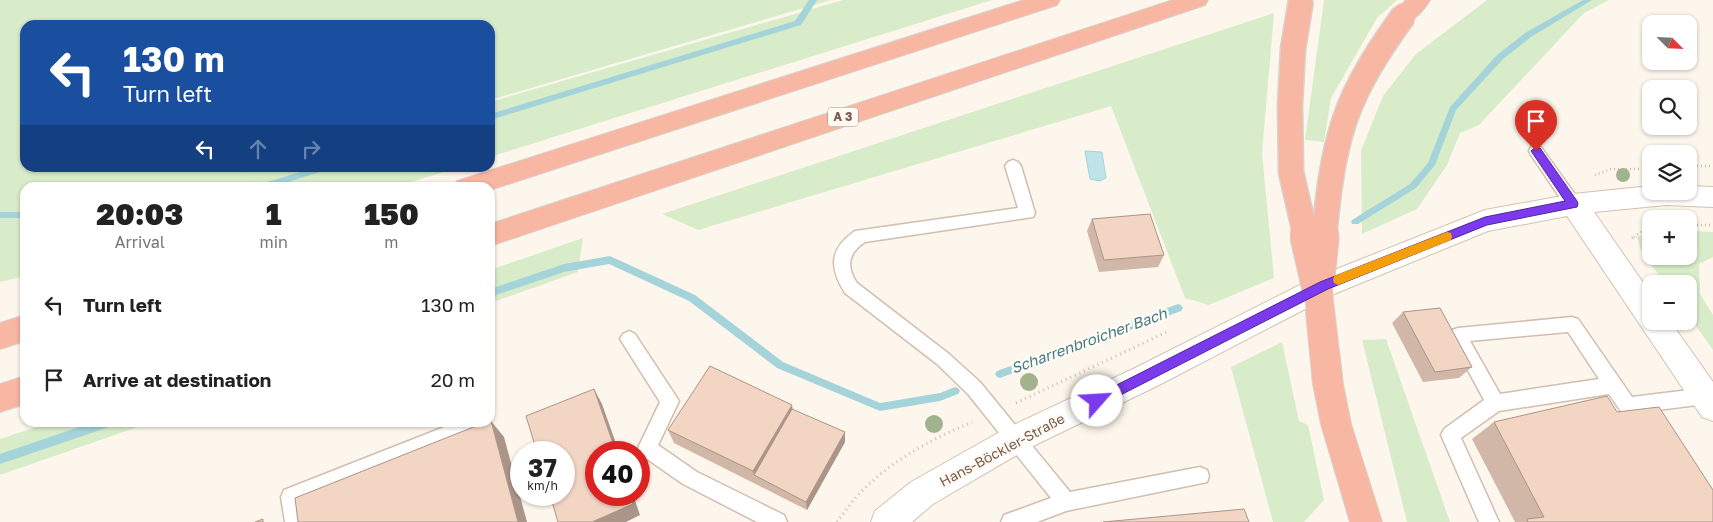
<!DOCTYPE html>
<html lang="en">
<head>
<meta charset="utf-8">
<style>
  body { margin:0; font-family:"Golos Text",sans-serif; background:#f2f2f2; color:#222; height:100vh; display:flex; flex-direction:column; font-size:19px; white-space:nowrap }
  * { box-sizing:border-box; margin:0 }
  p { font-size:16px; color:#767676 }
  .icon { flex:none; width:28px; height:28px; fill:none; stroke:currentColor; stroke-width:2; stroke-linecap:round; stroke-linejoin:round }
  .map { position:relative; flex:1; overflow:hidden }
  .sheet { position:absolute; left:20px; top:182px; width:475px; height:245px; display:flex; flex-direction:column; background:#fff; border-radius:15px; box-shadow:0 1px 4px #0004 }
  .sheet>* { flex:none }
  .top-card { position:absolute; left:20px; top:20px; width:475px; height:152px; border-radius:15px; box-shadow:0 1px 4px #0004; background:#1a4fa0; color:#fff; overflow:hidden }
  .needle { width:32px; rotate:114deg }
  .tools { position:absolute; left:1642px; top:15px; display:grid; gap:10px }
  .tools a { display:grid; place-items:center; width:55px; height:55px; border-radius:10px; background:#fff; box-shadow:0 1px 4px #0004; font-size:25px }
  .speed { position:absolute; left:510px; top:441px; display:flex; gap:10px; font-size:25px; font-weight:700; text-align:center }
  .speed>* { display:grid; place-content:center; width:65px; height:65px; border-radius:50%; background:#fff; box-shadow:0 1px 4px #0004; line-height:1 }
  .speed small { font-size:12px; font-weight:400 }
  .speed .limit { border:8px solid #d22; background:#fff; color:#111 }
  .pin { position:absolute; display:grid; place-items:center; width:42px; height:42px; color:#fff; margin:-51px -21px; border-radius:50% 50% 50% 0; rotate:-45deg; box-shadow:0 0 5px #0007 }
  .pin .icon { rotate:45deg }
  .me { position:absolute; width:55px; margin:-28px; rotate:64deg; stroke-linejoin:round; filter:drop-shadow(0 0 4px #0008) }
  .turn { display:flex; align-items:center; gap:18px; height:105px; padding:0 20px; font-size:22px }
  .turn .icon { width:65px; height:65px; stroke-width:2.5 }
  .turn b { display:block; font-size:35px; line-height:42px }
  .lanes { display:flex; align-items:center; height:48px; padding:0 20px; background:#0003; justify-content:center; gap:25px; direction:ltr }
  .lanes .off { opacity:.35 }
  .eta { display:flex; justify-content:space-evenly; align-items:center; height:85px; text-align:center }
  .eta b { font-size:30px; font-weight:800; line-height:35px }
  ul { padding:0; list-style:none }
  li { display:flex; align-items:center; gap:15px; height:75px; padding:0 20px }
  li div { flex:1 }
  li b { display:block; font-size:19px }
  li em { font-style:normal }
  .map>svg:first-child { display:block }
  .green { fill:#d8ecc9 }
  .water { fill:#bfe3e8; stroke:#a5d3da }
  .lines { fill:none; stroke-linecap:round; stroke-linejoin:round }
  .stream { fill:#a5d3da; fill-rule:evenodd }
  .lane-casing { stroke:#d1beb0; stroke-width:3 }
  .secondary-casing { stroke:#d6c0b0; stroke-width:2 }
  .highway-casing { stroke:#dad1cd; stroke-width:2 }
  .path-far1 { stroke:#d9b8a5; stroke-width:2.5; stroke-dasharray:1 3; stroke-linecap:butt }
  .path { stroke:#d9b8a5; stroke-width:3; stroke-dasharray:1 4; stroke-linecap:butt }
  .lane { fill:#fff; fill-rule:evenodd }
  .secondary { fill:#fff; fill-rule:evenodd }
  .highway { fill:#f7b7a3; fill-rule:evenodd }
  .highway-bridge-far1-casing { stroke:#dad1cd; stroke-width:27; stroke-linecap:butt }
  .highway-bridge-casing { stroke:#dad1cd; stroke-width:32; stroke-linecap:butt }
  .highway-bridge-far1 { stroke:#f7b7a3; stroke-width:24 }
  .highway-bridge { stroke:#f7b7a3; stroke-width:30 }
  .tree { fill:#a0b28e }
  .wall { fill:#d1b7a8 }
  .shaded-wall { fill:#aa9588 }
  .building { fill:#f3d5c3; stroke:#aa9588 }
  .route { fill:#7c3aed; stroke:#51269a }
  .slow { fill:#f59e0b }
  .labels { text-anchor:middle; stroke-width:5; stroke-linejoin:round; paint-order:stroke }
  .shield { fill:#fffaf3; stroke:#a28b7f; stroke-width:1 }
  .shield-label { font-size:12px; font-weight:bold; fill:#7a5c4d }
  .street-label { font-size:14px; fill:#7a5c4d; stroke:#fffaf3 }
  .water-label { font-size:15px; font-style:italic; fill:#437c86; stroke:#fffaf3 }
</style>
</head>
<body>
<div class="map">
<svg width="1713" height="522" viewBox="0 0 1713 522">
  <rect width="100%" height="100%" fill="#fdf6ec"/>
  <!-- green -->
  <path class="green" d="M 0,0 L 831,0 L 490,100 L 490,25 L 25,25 L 25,168 L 261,168 L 243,174 L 264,168 L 456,168 L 392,188 L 25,188 L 25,276 L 0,282 Z
    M 843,0 L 992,0 L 490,157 L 490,102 Z
    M 1324,0 L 1397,0 L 1377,18 L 1331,98 L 1324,142 L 1305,140 Z
    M 1487,0 L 1609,0 L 1584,13 L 1479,125 L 1460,133 L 1447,165 L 1417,209 L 1362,234 L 1361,151 L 1383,96 L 1416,54 Z
    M 1274,13 L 1262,153 L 1274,278 L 1209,305 L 1185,298 L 1111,106 L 698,230 L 662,214 Z
    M 1689,231 L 1713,232 L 1713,257 L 1699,264 L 1700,294 L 1713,315 L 1713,350 L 1689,316 L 1689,284 L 1665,284 L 1641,250 L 1637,237 L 1651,232 L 1651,256 L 1689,256 Z
    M 583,238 L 578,272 L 490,303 L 490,270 Z
    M 1386,339 L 1450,522 L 1407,522 L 1362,340 Z
    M 1282,342 L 1299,421 L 1308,425 L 1324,500 L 1304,522 L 1273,522 L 1231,367 Z
    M 48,423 L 48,422 L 149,423 L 0,475 L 0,439 Z"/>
  <!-- water -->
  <path class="water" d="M 1085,151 L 1102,152 L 1106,178 L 1100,181 L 1090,179 Z"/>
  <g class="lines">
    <!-- stream -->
    <path class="stream" d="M 809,0 L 817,0 L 801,25 L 490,120 L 490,114 L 795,21 Z
      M 1583,0 L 1592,0 L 1531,37 L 1503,59 L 1456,110 L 1435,165 L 1416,188 L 1358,224 L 1352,224 L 1351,222 L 1352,220 L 1410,184 L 1428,163 L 1450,107 L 1497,55 L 1525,33 Z
      M 314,168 L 327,168 L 326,170 L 269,188 L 253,188 L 254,186 Z
      M 0,212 L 25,212 L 25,218 L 0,218 Z
      M 610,256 L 695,295 L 783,362 L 880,403 L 940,393 L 955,387 L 958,388 L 960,391 L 958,394 L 940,401 L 880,411 L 777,368 L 689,301 L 609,264 L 564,272 L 490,297 L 490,289 L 564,264 Z
      M 1178,304 L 1181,305 L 1183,308 L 1181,311 L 1000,378 L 997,377 L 995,374 L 997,371 Z
      M 94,422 L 114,422 L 112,425 L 109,427 L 0,464 L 0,454 Z"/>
    <defs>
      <path id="lane" d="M 1536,145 L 1541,147 L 1579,200 L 1581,204 L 1579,208 L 1573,210 L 1567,208 L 1531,155 L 1529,151 L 1531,147 Z
        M 1013,160 L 1018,162 L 1021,166 L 1035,213 L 1033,217 L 865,242 C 848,253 846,267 857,283 L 949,354 L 980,382 L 1070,492 L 1200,467 L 1207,470 L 1209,476 L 1207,482 L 1066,511 L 1037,522 L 1001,522 L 1004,515 L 1051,498 L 968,394 L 937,364 L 845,293 C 829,267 829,249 855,231 L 1018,208 L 1005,166 L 1008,162 Z
        M 1572,317 L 1578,319 L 1632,397 L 1705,388 L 1711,390 L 1713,394 L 1711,402 L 1705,404 L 1642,412 L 1652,429 L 1649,435 L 1643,437 L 1637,435 L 1609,394 L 1499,411 L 1461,438 L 1499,522 L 1479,522 L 1441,435 L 1444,429 L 1484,400 L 1449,335 L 1452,330 L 1458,328 ZM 1568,332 L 1599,379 L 1500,394 L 1470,341 Z
        M 629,331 L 635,334 L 679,401 L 658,445 L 697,472 L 784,515 L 787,522 L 757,522 L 683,484 L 640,454 L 638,448 L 660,402 L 620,339 L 623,334 Z
        M 457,422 L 489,422 L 486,428 L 301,502 L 305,522 L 285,522 L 281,497 L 284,490 Z"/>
      <path id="secondary" d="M 1651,186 L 1651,191 L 1689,191 L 1689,186 L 1713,187 L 1713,207 L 1666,205 L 1594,212 L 1651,294 L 1651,321 L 1670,321 L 1713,382 L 1713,421 L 1702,417 L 1567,216 L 1488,231 L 1334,294 L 1157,386 L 1027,449 L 933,504 L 912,522 L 871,522 L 875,511 L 911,482 L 1005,429 L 1135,368 L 1314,278 L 1485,210 L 1573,194 Z"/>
      <path id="highway" d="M 1024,0 L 1060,0 L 1057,5 L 490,190 L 490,188 L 453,188 L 457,181 Z
        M 1173,0 L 1208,0 L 1205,5 L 490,246 L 490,224 Z
        M 1406,0 L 1430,0 C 1422,13 1412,25 1396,20 L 1393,15 Z
        M 1318,280 L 1328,284 L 1332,292 L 1343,384 L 1351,424 L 1382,522 L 1350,522 L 1321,424 L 1313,384 L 1304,292 L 1308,284 Z
        M 25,315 L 25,341 L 0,349 L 0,323 Z
        M 25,376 L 25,404 L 0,412 L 0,384 Z"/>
    </defs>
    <!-- lane casing -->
    <use href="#lane" class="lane-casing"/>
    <!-- secondary casing -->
    <use href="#secondary" class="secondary-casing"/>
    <!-- highway casing -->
    <use href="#highway" class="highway-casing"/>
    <!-- path-far1 -->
    <path class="path-far1" d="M 1689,166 L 1713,166
      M 1595,175 L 1611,169 L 1643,169
      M 1689,225 L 1713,225
      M 1634,237 L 1651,225"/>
    <!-- path -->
    <path class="path" d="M 1632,238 L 1636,235
      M 1016,403 L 1169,331
      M 837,522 C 845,512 852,501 861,492 C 892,460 932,439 972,422"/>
    <!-- lane -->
    <use href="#lane" class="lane"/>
    <!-- secondary -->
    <use href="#secondary" class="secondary"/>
    <!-- highway -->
    <use href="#highway" class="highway"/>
    <defs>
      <path id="highway-bridge-far1" d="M 1301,0 L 1293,49 L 1290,105 L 1291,172 L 1306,237
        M 1324,237 C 1328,197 1332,157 1345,119 C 1358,81 1381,47 1404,15"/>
      <path id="highway-bridge" d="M 1305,235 L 1318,292
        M 1320,273 L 1324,235"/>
    </defs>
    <!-- highway-bridge-far1 casing -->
    <use href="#highway-bridge-far1" class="highway-bridge-far1-casing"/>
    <!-- highway-bridge casing -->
    <use href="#highway-bridge" class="highway-bridge-casing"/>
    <!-- highway-bridge-far1 -->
    <use href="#highway-bridge-far1" class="highway-bridge-far1"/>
    <!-- highway-bridge -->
    <use href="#highway-bridge" class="highway-bridge"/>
  </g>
  <!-- trees -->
  <g class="tree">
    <circle cx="1623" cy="175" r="7"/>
    <circle cx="1029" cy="382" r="9"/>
    <circle cx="934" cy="424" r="9"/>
  </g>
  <!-- wall -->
  <path class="wall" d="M 1092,219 L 1164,255 L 1158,267 L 1099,272 L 1087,231 Z
    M 1403,312 L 1472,367 L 1459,378 L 1423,382 L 1392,323 Z
    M 792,409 L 845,442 L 807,510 L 674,443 L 668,430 Z
    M 1617,412 L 1713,522 L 1515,522 L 1472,439 L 1494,422 Z"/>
  <!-- shaded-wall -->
  <path class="shaded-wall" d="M 594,389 L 602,404 L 619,452 L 616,452 Z
    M 792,405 L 794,419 L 754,475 L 753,471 Z
    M 491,421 L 504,437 L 527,522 L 518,522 Z
    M 845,432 L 845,442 L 807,510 L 806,502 Z
    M 630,495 L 633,495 L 640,515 L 626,522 L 592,522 Z"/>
  <!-- building -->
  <path class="building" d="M 1150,214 L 1164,255 L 1104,260 L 1092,219 Z
    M 1440,308 L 1472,367 L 1435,372 L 1403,312 Z
    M 710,366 L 792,405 L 753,471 L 668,430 Z
    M 594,389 L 616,452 L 596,452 L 596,495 L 630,495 L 633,504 L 592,522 L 558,522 L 550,495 L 564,495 L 564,452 L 537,452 L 526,416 Z
    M 1607,396 L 1617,412 L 1659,407 L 1713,490 L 1713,522 L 1528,522 L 1527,519 L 1544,517 L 1494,422 Z
    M 792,409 L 845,432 L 806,502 L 754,475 Z
    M 490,421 L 491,421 L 518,522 L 298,522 L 295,498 L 486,422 L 490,422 Z
    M 1244,509 L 1249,522 L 1103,522 Z
    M 263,519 L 263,522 L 255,522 Z"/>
  <!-- route -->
  <path class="route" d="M 1536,147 L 1540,148 L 1577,201 L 1578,204 L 1577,207 L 1487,225 L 1328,289 L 1101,405 L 1097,406 L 1093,405 L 1091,401 L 1093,397 L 1320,282 L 1485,217 L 1565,201 L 1531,151 Z"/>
  <!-- slow -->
  <path class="slow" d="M 1447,232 L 1451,233 L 1452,237 L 1451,240 L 1338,285 L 1334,283 L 1333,280 L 1334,276 Z"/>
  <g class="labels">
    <!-- shield labels -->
    <rect class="shield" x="828" y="107.5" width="30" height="19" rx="4"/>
    <g class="shield-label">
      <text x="843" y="121">A 3</text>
    </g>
    <!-- street labels -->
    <g class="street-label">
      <text transform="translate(1002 450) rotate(-28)" y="5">Hans-Böckler-Straße</text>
    </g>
    <!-- water labels -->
    <g class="water-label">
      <text transform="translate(1089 341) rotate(-20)" y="5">Scharrenbroicher Bach</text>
    </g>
  </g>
</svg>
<div class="tools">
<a><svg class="needle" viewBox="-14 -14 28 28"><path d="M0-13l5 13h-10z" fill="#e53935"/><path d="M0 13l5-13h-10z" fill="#767676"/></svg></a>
<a><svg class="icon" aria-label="search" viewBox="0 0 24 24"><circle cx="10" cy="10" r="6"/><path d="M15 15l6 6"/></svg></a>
<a><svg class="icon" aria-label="layers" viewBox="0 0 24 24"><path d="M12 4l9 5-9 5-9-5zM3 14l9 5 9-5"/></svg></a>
<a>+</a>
<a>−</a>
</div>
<div class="speed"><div>37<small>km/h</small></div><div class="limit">40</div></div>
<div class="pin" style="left:1536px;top:151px;background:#d93025"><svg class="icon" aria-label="arrive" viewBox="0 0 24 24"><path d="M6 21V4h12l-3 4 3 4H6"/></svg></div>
<svg class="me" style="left:1097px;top:401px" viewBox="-20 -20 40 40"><circle r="19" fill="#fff"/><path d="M0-13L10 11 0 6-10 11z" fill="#7c3aed"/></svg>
<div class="top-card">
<div class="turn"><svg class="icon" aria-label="left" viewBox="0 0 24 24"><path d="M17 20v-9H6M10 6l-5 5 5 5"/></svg><div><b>130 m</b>Turn left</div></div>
<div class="lanes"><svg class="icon" aria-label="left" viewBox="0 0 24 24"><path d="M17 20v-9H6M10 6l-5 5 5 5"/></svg><svg class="icon off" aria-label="ahead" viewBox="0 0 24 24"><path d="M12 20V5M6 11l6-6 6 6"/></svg><svg class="icon off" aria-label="right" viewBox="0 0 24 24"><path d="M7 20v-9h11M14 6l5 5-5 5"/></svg></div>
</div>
<section class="sheet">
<div class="eta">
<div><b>20:03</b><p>Arrival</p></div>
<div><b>1</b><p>min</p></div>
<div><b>150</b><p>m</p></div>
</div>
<ul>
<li><svg class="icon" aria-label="left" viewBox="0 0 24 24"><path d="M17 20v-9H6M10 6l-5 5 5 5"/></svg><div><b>Turn left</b></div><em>130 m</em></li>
<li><svg class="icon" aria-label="arrive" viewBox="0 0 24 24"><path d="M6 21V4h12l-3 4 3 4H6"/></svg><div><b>Arrive at destination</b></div><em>20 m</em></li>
</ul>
</section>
</div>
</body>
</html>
